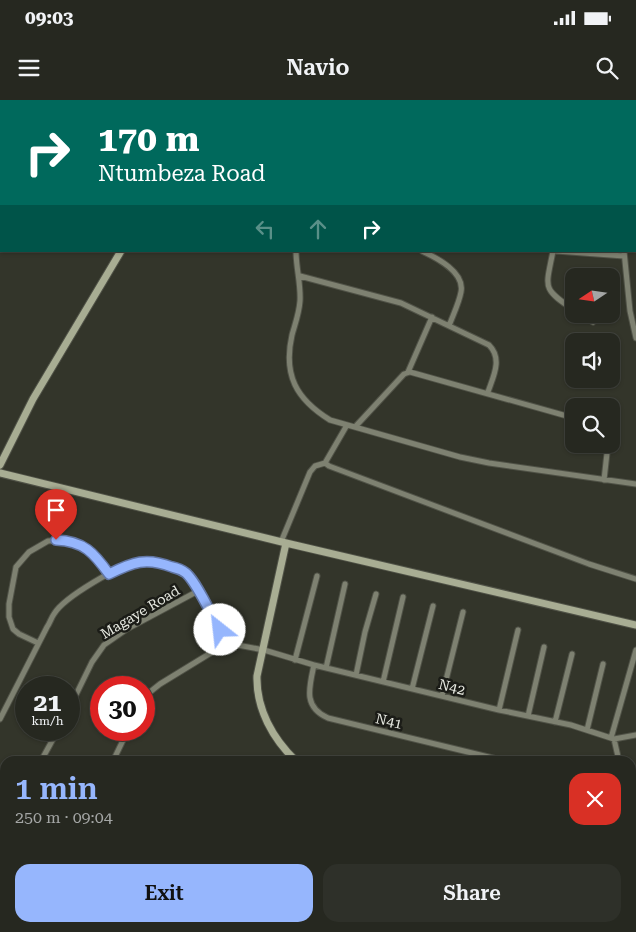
<!DOCTYPE html>
<html lang="en">
<head>
<meta charset="utf-8">
<style>
  body { margin:0; font-family:"Roboto Serif",serif; background:#2e3029; color:#f1f3f6; height:100vh; display:flex; flex-direction:column; font-size:19px; white-space:nowrap }
  * { box-sizing:border-box; margin:0 }
  p { font-size:16px; color:#a4a6a5 }
  .icon { flex:none; width:28px; height:28px; fill:none; stroke:currentColor; stroke-width:2; stroke-linecap:round; stroke-linejoin:round }
  .map { position:relative; flex:1; overflow:hidden }
  .sheet { position:absolute; left:0px; top:656px; width:636px; height:176px; display:flex; flex-direction:column; background:#262820; border-radius:15px 15px 0 0; box-shadow:0 1px 4px #0004,0 0 0 1px #42443e }
  .sheet>* { flex:none }
  .banner { position:absolute; left:0px; top:0px; width:636px; height:152px; box-shadow:0 1px 4px #0004,0 0 0 1px #42443e; background:#00695c; color:#fff; overflow:hidden }
  .needle { width:32px; rotate:257deg }
  .fabs { position:absolute; left:565px; top:168px; display:grid; gap:10px }
  .fabs a { display:grid; place-items:center; width:55px; height:55px; border-radius:10px; background:#262820; box-shadow:0 1px 4px #0004,0 0 0 1px #42443e; font-size:25px }
  .speed { position:absolute; left:15px; top:576px; display:flex; gap:10px; font-size:25px; font-weight:700; text-align:center }
  .speed>* { display:grid; place-content:center; width:65px; height:65px; border-radius:50%; background:#262820; box-shadow:0 1px 4px #0004,0 0 0 1px #42443e; line-height:1 }
  .speed small { font-size:12px; font-weight:400 }
  .speed .limit { border:8px solid #d22; background:#fff; color:#111 }
  .pin { position:absolute; display:grid; place-items:center; width:42px; height:42px; color:#fff; margin:-51px -21px; border-radius:50% 50% 50% 0; rotate:-45deg; box-shadow:0 0 5px #0007 }
  .pin .icon { rotate:45deg }
  .me { position:absolute; width:55px; margin:-28px; rotate:331deg; stroke-linejoin:round; filter:drop-shadow(0 0 4px #0008) }
  .turn { display:flex; align-items:center; gap:18px; height:105px; padding:0 15px; font-size:22px }
  .turn .icon { width:65px; height:65px; stroke-width:2.5 }
  .turn b { display:block; font-size:35px; line-height:42px }
  .lanes { display:flex; align-items:center; height:48px; padding:0 15px; background:#0003; justify-content:center; gap:25px; direction:ltr }
  .lanes .off { opacity:.35 }
  .round { display:grid; place-items:center; flex:none; width:52px; height:52px; border-radius:15px; background:#2e3029 }
  .summary { display:flex; align-items:center; justify-content:space-between; height:85px; padding:0 15px }
  h1 { font-size:30px; font-weight:600; line-height:38px; color:#96b6fd }
  .primary-button { display:flex; gap:10px; margin-top:auto; padding:10px 15px }
  .primary-button a { flex:1; height:58px; border-radius:15px; background:#96b6fd; color:#111; font-size:20px; font-weight:600; line-height:58px; text-align:center }
  .primary-button a+a { background:#2e3029; color:#f1f3f6 }
  .status { display:flex; justify-content:space-between; align-items:center; height:35px; padding:0 25px; background:#262820; direction:ltr }
  .status svg { height:14px; fill:currentColor }
  header { display:flex; justify-content:space-between; align-items:center; height:65px; padding:0 15px; background:#262820; font-size:22px; font-weight:600 }
  .map>svg:first-child { display:block }
  .lines { fill:none; stroke-linecap:round; stroke-linejoin:round }
  .street-casing { stroke:#505247; stroke-width:7 }
  .secondary-casing { stroke:#505247; stroke-width:9 }
  .street { stroke:#7e8171; stroke-width:5 }
  .secondary { stroke:#a8ad93; stroke-width:7 }
  .route-casing { stroke:#6276a4; stroke-width:12 }
  .route { stroke:#96b6fd; stroke-width:9 }
  .labels { text-anchor:middle; stroke-width:5; stroke-linejoin:round; paint-order:stroke }
  .street-label { font-size:14px; fill:#e7e9e1; stroke:#1b1c17 }
</style>
</head>
<body>
<div class="status"><b>09:03</b><svg viewBox="0 0 49 12"><path d="M0 12V9h3v3zM5 12V6h3v6zM10 12V3h3v9zM15 12V0h3v12zM26 1h20v11H26zM47 4h2v5h-2z"/></svg></div>
<header><svg class="icon" aria-label="menu" viewBox="0 0 24 24"><path d="M4 6h16M4 12h16M4 18h16"/></svg>Navio<svg class="icon" aria-label="search" viewBox="0 0 24 24"><circle cx="10" cy="10" r="6"/><path d="M15 15l6 6"/></svg></header>
<div class="map">
<svg width="636" height="832" viewBox="0 0 636 832">
  <rect width="100%" height="100%" fill="#33352a"/>
  <g class="lines">
    <defs>
      <path id="street" d="M 320,0 L 321,1
        M 480,0 L 480,1
        M 541,0 L 541,1
        M 613,0 L 613,1
        M 115,1 L 115,0
        M 364,1 L 366,0
        M 0,12 L 1,12
        M 0,72 L 1,71
        M 296,151 C 296,168 301,184 300,201 C 299,214 295,224 292,235 C 283,275 296,299 330,320 L 460,357 L 489,363 L 636,384
        M 422,151 C 437,158 465,172 461,192 C 459,203 453,215 449,226
        M 553,151 C 546,188 541,188 574,210
        M 556,151 L 624,156
        M 624,151 L 630,211 L 636,238
        M 300,176 L 401,203 L 489,245 C 503,259 493,277 488,292
        M 580,214 L 593,222
        M 408,272 L 432,217
        M 347,325 L 325,363 L 329,366 L 589,464 L 636,479
        M 355,327 L 404,274 L 410,272 L 574,318
        M 604,380 L 608,344
        M 281,442 L 310,372 L 315,366 L 325,363
        M 38,543 L 19,534 L 13,529 L 9,517 L 9,504 L 16,467 L 29,452 L 48,441 L 66,440 L 77,444 L 93,453 L 109,475
        M 227,543 L 264,550 L 314,565 L 499,610 L 571,625 L 614,639 L 619,661
        M 295,560 L 317,476
        M 314,565 C 309,588 303,607 328,618 L 505,661
        M 326,568 L 345,484
        M 356,575 L 365,532 L 376,494
        M 383,582 L 403,497
        M 412,589 L 433,506
        M 442,596 L 463,512
        M 144,601 L 150,592 L 160,584 L 227,543
        M 69,609 L 92,562 L 104,545 L 127,529 L 198,491
        M 499,610 L 518,530
        M 528,616 L 544,547
        M 0,619 C 16,588 31,558 47,527 C 50,523 51,518 54,514 C 64,497 121,464 140,461 C 153,460 174,464 184,472 C 195,480 219,529 227,543
        M 555,622 L 572,554
        M 587,630 L 603,564
        M 611,638 L 636,550
        M 614,639 L 636,635
        M 41,661 L 58,630
        M 113,661 L 128,630
        M 0,675 L 5,674
        M 0,702 L 5,745
        M 631,709 L 636,728
        M 0,777 L 5,776
        M 631,783 L 636,780
        M 50,828 L 58,832
        M 141,828 L 142,832
        M 221,828 L 227,832
        M 316,828 L 324,832
        M 448,828 L 458,832
        M 613,828 L 616,832
        M 41,832 L 43,828"/>
      <path id="secondary" d="M 207,1 L 208,0
        M 0,365 L 33,299 L 121,151
        M 0,373 L 286,443 L 636,525
        M 286,443 L 257,576 C 256,609 273,639 296,661
        M 546,828 L 548,832"/>
    </defs>
    <!-- street casing -->
    <use href="#street" class="street-casing"/>
    <!-- secondary casing -->
    <use href="#secondary" class="secondary-casing"/>
    <!-- street -->
    <use href="#street" class="street"/>
    <!-- secondary -->
    <use href="#secondary" class="secondary"/>
  </g>
  <g class="lines">
    <defs>
      <path id="route" d="M 56,440 C 84,441 94,453 109,474 C 133,462 146,457 172,467 C 177,468 182,470 186,473 C 198,484 211,515 220,530"/>
    </defs>
    <!-- route casing -->
    <use href="#route" class="route-casing"/>
    <!-- route -->
    <use href="#route" class="route"/>
  </g>
  <g class="labels">
    <!-- street labels -->
    <g class="street-label">
      <text transform="translate(140 512) rotate(-31)" y="5">Magaye Road</text>
      <text transform="translate(452 587) rotate(14)" y="5">N42</text>
      <text transform="translate(389 621) rotate(13)" y="5">N41</text>
    </g>
  </g>
</svg>
<div class="fabs">
<a><svg class="needle" viewBox="-14 -14 28 28"><path d="M0-13l5 13h-10z" fill="#e53935"/><path d="M0 13l5-13h-10z" fill="#a4a6a5"/></svg></a>
<a><svg class="icon" aria-label="sound" viewBox="0 0 24 24"><path d="M4 9h4l5-4v14l-5-4H4zM17 9q2 3 0 6"/></svg></a>
<a><svg class="icon" aria-label="search" viewBox="0 0 24 24"><circle cx="10" cy="10" r="6"/><path d="M15 15l6 6"/></svg></a>
</div>
<div class="speed"><div>21<small>km/h</small></div><div class="limit">30</div></div>
<div class="pin" style="left:56px;top:440px;background:#d93025"><svg class="icon" aria-label="arrive" viewBox="0 0 24 24"><path d="M6 21V4h12l-3 4 3 4H6"/></svg></div>
<svg class="me" style="left:220px;top:530px" viewBox="-20 -20 40 40"><circle r="19" fill="#fff"/><path d="M0-13L10 11 0 6-10 11z" fill="#96b6fd"/></svg>
<div class="banner">
<div class="turn"><svg class="icon" aria-label="right" viewBox="0 0 24 24"><path d="M7 20v-9h11M14 6l5 5-5 5"/></svg><div><b>170 m</b>Ntumbeza Road</div></div>
<div class="lanes"><svg class="icon off" aria-label="left" viewBox="0 0 24 24"><path d="M17 20v-9H6M10 6l-5 5 5 5"/></svg><svg class="icon off" aria-label="ahead" viewBox="0 0 24 24"><path d="M12 20V5M6 11l6-6 6 6"/></svg><svg class="icon" aria-label="right" viewBox="0 0 24 24"><path d="M7 20v-9h11M14 6l5 5-5 5"/></svg></div>
</div>
<section class="sheet">
<div class="summary"><div><h1>1 min</h1><p>250 m · 09:04</p></div><a class="round" style="background:#d93025;color:#fff"><svg class="icon" aria-label="close" viewBox="0 0 24 24"><path d="M6 6l12 12M18 6L6 18"/></svg></a></div>
<div class="primary-button"><a>Exit</a><a>Share</a></div>
</section>
</div>
</body>
</html>
